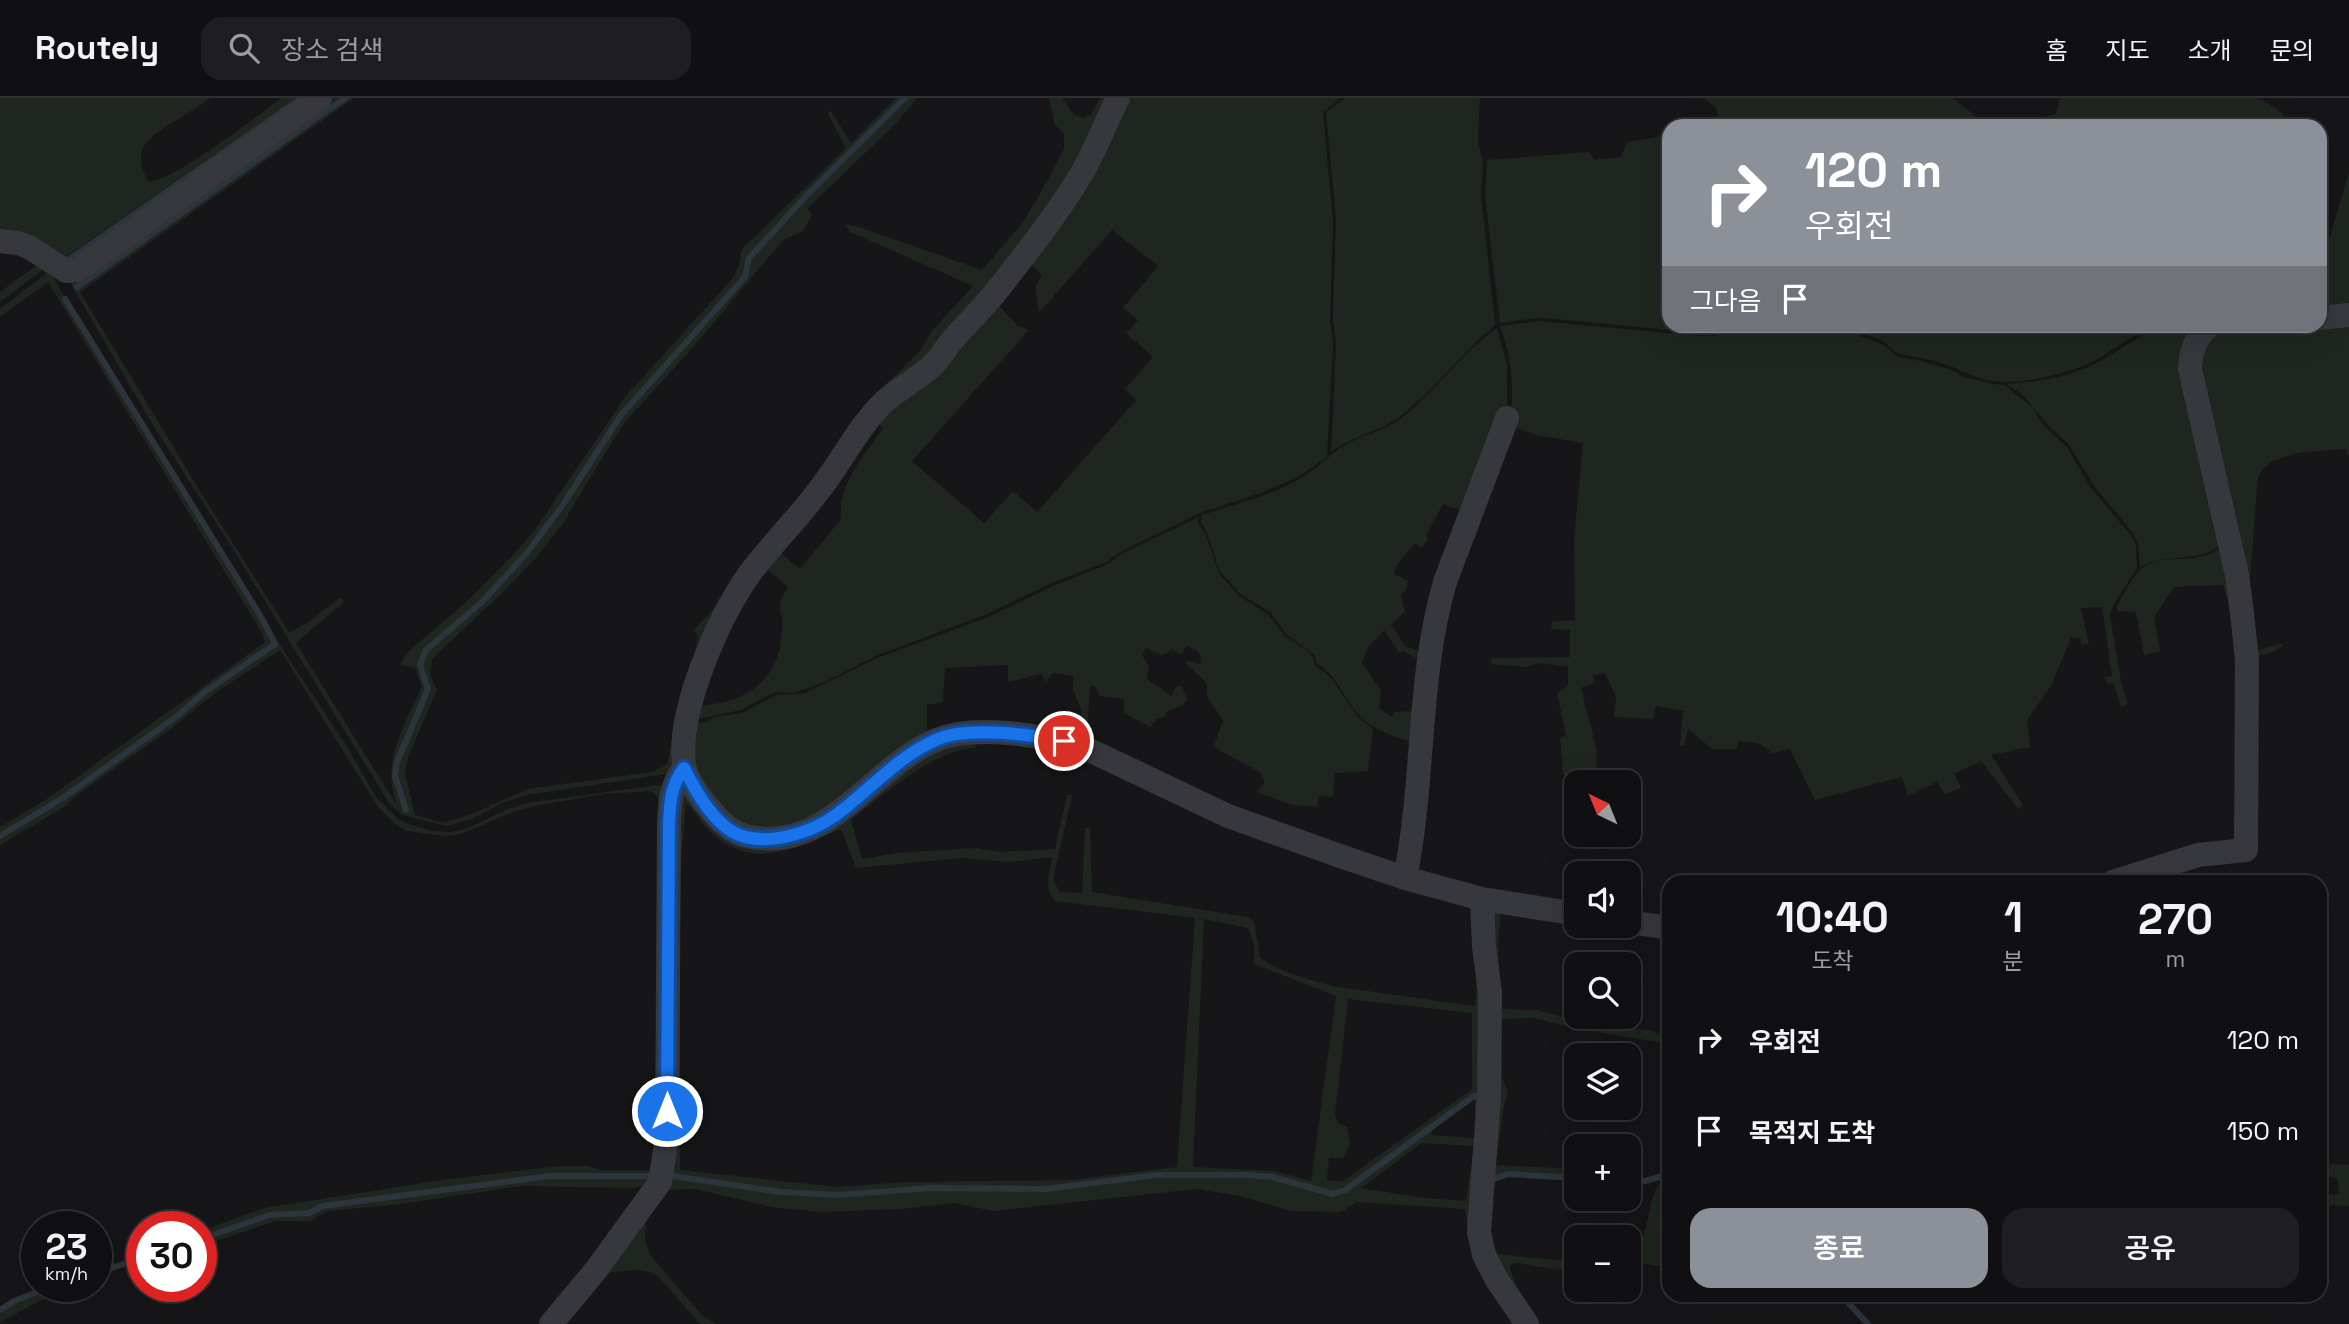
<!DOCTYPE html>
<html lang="ko">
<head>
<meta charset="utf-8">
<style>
  body { margin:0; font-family:"Space Grotesk","Noto Sans KR",sans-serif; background:#1e1e20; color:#f1f3f6; height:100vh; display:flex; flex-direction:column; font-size:26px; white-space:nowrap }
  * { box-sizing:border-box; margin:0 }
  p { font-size:23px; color:#9c9d9f }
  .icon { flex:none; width:38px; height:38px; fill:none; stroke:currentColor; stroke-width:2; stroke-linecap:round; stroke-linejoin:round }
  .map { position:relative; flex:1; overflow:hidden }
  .details { position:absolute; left:1662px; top:777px; width:665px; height:427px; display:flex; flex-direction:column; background:#101012; border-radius:21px; box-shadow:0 7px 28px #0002,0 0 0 2px #303032 }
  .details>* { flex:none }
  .hud { position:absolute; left:1662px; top:21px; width:665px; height:214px; border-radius:21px; box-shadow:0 7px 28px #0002,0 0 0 2px #303032; background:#8c9099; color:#fff; overflow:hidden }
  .needle { width:46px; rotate:317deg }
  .buttons { position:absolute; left:1564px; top:672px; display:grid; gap:14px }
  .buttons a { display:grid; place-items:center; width:77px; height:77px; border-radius:14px; background:#101012; box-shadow:0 7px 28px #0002,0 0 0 2px #303032; font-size:35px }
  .speed { position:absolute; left:21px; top:1113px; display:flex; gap:14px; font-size:35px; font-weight:700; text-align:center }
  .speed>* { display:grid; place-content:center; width:91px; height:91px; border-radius:50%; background:#101012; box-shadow:0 7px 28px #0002,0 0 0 2px #303032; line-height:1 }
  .speed small { font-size:18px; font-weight:400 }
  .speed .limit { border:10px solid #d22; background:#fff; color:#111 }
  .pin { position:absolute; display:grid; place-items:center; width:60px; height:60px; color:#fff; margin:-30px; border:4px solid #fff; border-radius:50%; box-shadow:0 2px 7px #0007 }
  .me { position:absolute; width:77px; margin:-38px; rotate:0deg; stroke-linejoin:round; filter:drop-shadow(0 0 5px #0008) }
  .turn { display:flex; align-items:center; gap:24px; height:147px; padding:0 28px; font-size:32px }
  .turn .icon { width:91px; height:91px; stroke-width:2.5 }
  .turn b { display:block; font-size:49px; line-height:60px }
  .then { display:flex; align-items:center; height:66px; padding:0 28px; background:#0003; gap:14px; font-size:26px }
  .eta { display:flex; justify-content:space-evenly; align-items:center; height:119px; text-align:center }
  .eta b { font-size:42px; font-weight:600; line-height:49px }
  .button { display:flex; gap:14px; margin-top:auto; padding:14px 28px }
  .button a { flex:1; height:80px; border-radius:21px; background:#8c9099; color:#fff; font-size:28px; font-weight:600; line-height:80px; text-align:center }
  .button a+a { background:#1e1e20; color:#f1f3f6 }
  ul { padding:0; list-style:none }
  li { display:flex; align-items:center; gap:21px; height:91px; padding:0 28px }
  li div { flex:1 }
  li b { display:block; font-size:26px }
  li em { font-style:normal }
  header { display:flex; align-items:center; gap:42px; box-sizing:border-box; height:98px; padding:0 35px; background:#101012; border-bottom:2px solid #303032 }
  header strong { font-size:33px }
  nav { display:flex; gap:38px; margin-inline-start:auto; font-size:24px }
  .search { width:490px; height:63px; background:#1e1e20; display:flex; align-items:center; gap:18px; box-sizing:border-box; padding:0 24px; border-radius:21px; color:#9c9d9f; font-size:26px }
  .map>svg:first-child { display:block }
  .green { fill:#1e261f; fill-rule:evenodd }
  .water { fill:#2c353c }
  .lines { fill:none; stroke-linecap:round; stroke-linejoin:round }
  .stream { stroke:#2c353c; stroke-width:6 }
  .minor { stroke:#37383d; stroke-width:24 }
  .route-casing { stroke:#114b97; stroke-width:18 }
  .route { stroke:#1a73e8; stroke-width:12 }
</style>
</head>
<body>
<header>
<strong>Routely</strong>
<div class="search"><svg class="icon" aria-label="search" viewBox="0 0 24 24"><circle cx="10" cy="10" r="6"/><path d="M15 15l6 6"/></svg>장소 검색</div>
<nav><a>홈</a><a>지도</a><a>소개</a><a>문의</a></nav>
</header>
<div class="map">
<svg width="2349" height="1226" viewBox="0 0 2349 1226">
  <rect width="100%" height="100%" fill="#161618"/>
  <!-- green -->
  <path class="green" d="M 0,0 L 211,0 C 199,8 186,16 174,24 C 147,40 130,52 149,84 C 177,81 255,19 282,0 L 296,0 L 67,158 L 80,164 L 0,136 Z
    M 334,0 L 343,0 L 77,190 L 348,0 L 354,0 L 80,194 L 200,393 L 289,534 C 309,528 322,510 341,500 L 344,504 L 296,545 L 396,706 C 395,698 391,688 391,679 C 391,649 409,616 422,589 L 415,569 L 400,567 L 409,553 L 465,505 L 515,455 L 537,429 L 625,299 L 733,180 L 739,167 L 742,151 L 846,50 L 828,16 L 831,13 L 851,45 L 896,0 L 903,0 L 807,95 L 748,159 L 744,179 L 619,316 L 561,407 L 525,456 L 481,503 L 425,551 L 418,567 L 427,591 C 411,627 378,676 407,714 L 397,678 L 399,665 L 430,591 L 421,567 L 427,553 L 483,505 L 527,458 L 564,408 L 622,318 L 747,180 L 750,160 L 809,97 L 907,0 L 917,0 L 895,26 L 807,111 L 813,116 L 803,133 L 783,142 L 696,246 L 624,325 L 568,416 L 568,419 L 533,463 L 502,495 L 432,561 L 430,577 L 437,592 L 408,659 L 405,675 L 415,717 L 440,724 L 450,723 L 474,715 L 528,691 L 651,674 L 663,669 L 668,664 L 675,626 L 697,545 L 698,537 L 694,532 L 713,511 L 730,484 L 779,425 L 874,298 L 920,253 L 931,234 L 973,188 L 850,134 L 845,127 L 856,128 L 982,172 L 1020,128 L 1040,96 L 1064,51 L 1064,36 L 1055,27 L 1049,0 L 1062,0 L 1074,17 L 1083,20 L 1091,16 L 1100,0 L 1111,0 L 1057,103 L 752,465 L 677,666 L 667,676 L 526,697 L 504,704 L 474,720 L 447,728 L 402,717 L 389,705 L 236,456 L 151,324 L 68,181 Z
    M 1123,0 L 1341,0 L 1323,14 L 1333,123 L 1330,220 L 1333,247 L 1327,359 L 1298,379 L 1261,395 L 1200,415 L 1120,454 L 1107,464 L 1054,484 L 987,516 L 876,558 L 827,583 L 794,595 L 775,594 L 741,612 L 694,622 L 697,608 C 746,605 781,583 782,530 C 783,508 774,511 788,489 L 767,471 L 728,520 L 845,376 L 809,425 L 781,455 L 800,471 L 841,421 C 837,386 865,357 883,330 L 874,322 L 999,208 L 1017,227 L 1029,232 L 912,363 L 984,425 L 1013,393 L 1037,414 L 1136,302 L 1125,291 L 1153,259 L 1126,235 L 1138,222 L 1123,210 L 1158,168 L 1112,132 L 1039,215 L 1035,189 L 1042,177 L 1028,163 Z
    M 1345,0 L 1480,0 L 1478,42 L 1483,65 L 1481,94 L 1495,227 C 1462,255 1436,290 1402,317 C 1381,334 1352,338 1331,354 L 1336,248 L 1333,219 L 1336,121 L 1326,14 Z
    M 1704,0 L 1953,0 L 1979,21 L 1980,28 L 1692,28 L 1718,18 L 1716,10 Z
    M 2060,0 L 2256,0 C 2270,5 2285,15 2293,28 L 2019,28 L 2020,25 L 2056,16 Z
    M 1669,37 L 1670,228 L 1731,228 L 1715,235 L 1700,235 L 1556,221 L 1538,220 L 1500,225 L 1485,98 L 1487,62 L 1589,54 L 1594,62 L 1621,59 L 1627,44 Z
    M 2349,74 L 2349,212 L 2321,215 L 2321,156 L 2328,145 Z
    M 0,150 L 48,170 L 64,198 L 64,202 L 262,523 L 273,545 L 205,592 L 177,617 L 62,698 L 0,737 L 0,729 L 47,701 L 265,544 L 262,535 L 48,184 L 0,219 L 0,211 L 47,175 L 44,171 L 0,204 L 0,194 L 37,167 L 15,156 L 0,155 Z
    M 67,200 L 282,550 L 349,652 L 376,699 L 396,719 L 406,725 L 432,733 L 452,734 L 469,730 L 503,713 L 527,705 L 665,686 L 657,1078 L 545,1226 L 538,1226 L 607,1142 L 645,1088 L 630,1090 L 522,1088 L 401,1106 L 328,1113 L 310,1123 L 276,1123 L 201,1148 L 201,1143 L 270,1119 L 309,1117 L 323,1109 L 427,1097 L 549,1079 L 654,1080 L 653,1077 L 549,1076 L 323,1106 L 308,1114 L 269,1116 L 201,1140 L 201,1133 L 264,1110 L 448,1081 L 561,1068 L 588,1068 L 600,1072 L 656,1072 L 658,698 L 650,693 L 603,696 L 535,708 L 513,714 L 461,736 L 446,738 L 407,733 L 395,726 L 378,709 L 280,552 L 215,595 L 172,630 L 74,699 L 66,708 L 0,747 L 0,740 L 63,701 L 178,620 L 206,595 L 277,547 L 264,522 L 157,351 Z
    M 2349,220 L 2349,358 L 2345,351 C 2319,354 2271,351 2258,379 L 2248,506 L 2257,552 L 2285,545 L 2276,553 L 2257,558 L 2222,391 L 2199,249 L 2212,232 L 2225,228 L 2320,228 Z
    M 1539,223 L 1700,238 L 1716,238 L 1729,231 L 1745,228 L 1839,228 L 1850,234 L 1884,247 L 1898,259 L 1918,262 L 1952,272 L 1963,279 L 1993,286 L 2004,287 L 2032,309 L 2044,328 L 2067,349 L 2091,390 L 2131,437 L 2136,447 L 2137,470 L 2114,506 L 2110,517 L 2121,583 L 2128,606 L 2121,609 L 2114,586 L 2107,585 L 2104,580 L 2112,578 L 2102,509 L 2081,510 L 2089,546 L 2082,547 L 2080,540 L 2071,540 L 2051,588 L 2027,622 L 2030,649 L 1991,657 L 2023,707 L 2018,711 L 1981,663 L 1954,676 L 1961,690 L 1945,696 L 1937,684 L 1908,698 L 1902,679 L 1815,702 L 1790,651 L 1772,655 L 1760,646 L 1738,643 L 1737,651 L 1712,651 L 1688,631 L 1684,647 L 1680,647 L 1683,613 L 1656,608 L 1653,621 L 1614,619 L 1616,599 L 1605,575 L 1593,577 L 1594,585 L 1581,590 L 1597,653 L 1596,682 L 1577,684 L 1577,713 L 1572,711 L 1572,683 L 1563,676 L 1560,639 L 1566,638 L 1557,595 L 1568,588 L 1568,569 L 1539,565 L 1525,569 L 1491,566 L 1492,560 L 1570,559 L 1570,532 L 1551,531 L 1552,524 L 1575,522 L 1574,441 L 1583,345 L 1536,337 L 1509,327 C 1515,294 1512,260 1500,228 Z
    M 1845,228 L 2157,228 C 2128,236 2106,261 2077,270 C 2055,278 2016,287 1993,283 C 1979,281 1966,275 1953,269 C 1937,262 1919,260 1901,256 C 1894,255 1890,248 1884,244 C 1872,237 1857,235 1845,228 Z
    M 2168,228 L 2198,230 L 2219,447 C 2203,465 2162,455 2140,469 L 2138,446 L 2133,435 L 2094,388 L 2069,347 L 2047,326 L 2023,297 L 2007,286 C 2035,284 2068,280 2094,266 C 2119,254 2140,234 2168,228 Z
    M 1497,230 L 1507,266 L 1507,313 L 1467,415 L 1443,406 L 1426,438 L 1428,441 L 1422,450 L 1415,445 L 1396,468 L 1394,476 L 1408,483 L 1405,494 L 1401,496 L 1405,514 L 1391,526 L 1405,548 L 1427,556 L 1426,565 L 1403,553 L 1399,555 L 1384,532 L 1369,548 L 1362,565 L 1381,592 L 1379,610 L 1392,619 L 1394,614 L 1419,613 L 1418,645 C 1399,641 1372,632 1358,616 C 1343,599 1337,577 1316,565 L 1315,558 L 1286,536 L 1270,514 L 1240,496 L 1219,472 L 1207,435 L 1201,424 L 1202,417 C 1235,406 1272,398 1302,379 C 1318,370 1330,356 1345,347 C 1364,336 1386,333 1403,319 C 1437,291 1462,255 1497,230 Z
    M 1199,419 L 1198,425 L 1206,437 L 1219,475 L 1239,498 L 1269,517 L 1285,538 L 1306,552 L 1313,559 L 1315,567 L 1332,581 L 1358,619 L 1373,630 L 1368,673 L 1335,675 L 1333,699 L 1319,698 L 1317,709 L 1292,707 L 1256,694 L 1265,684 L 1260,674 L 1220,653 L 1214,648 L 1223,622 L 1207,599 L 1207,587 L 1204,582 L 1187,567 L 1186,562 L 1200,566 L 1201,558 L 1196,552 L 1186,548 L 1182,557 L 1171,551 L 1167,556 L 1161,557 L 1146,550 L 1142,557 L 1149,568 L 1147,581 L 1171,598 L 1177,588 L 1182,588 L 1187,601 L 1183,607 L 1167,613 L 1165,619 L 1157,621 L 1150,629 L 1124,615 L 1124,601 L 1099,598 L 1097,589 L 1090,588 L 1087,636 L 1083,637 L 1081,611 L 1073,591 L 1073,578 L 1053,575 L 1046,584 L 1042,576 C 1030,577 1020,583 1008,583 L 1008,567 L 945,570 L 943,604 L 927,607 L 927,640 L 830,715 L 769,736 L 718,713 L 695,666 L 693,626 L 706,624 L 714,619 L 742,615 L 776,597 L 805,595 L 877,560 L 988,519 L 1055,487 L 1108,466 L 1121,456 Z
    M 2223,446 L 2240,538 L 2232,539 L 2234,523 L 2223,487 L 2174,489 L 2154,519 L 2160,554 L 2144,557 L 2136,514 L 2117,513 L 2117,508 C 2124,496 2131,480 2141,471 C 2161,452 2203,471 2223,446 Z
    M 975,643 L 976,650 C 935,651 883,697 851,722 L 862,761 L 897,755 L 976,750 L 1000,754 L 1055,751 L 1067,697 L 1072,697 L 1054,777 L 1054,784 L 1060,794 L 1082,795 L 1085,730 L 1090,730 L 1092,794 L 1248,819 L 1254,823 L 1260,860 C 1282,875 1312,883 1338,889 L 1475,908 L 1477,878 L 1482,877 L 1479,996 L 1474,996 L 1344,1091 L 1333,1095 L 1272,1078 L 1247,1075 L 1157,1076 L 1046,1089 L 929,1089 L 838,1095 L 781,1093 L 699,1079 L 673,1078 L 806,1097 L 838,1098 L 930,1092 L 1046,1092 L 1157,1079 L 1246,1078 L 1272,1080 L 1333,1098 L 1345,1093 L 1433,1030 L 1431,1037 L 1475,1040 L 1475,999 L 1484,999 L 1475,1115 L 1525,1226 L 1512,1226 L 1469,1139 L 1465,1111 L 1356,1104 L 1341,1114 L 1291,1113 L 1240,1098 L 1197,1091 L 993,1113 L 954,1105 L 902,1111 L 821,1114 L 771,1109 L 696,1091 L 667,1092 L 646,1120 L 645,1142 L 650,1157 L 703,1218 L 716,1226 L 702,1226 L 697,1223 L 658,1178 L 650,1174 L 635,1172 L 603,1175 L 659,1092 L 681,687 L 766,745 L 917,660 ZM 686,705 C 695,713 701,725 710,734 C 752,774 797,750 841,731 L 856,770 L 961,760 L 1009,764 L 1052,759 C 1050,775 1043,790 1055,803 L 1195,820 L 1177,1069 L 1071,1082 L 906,1084 L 837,1089 L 680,1072 L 681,1009 L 677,811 ZM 1204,821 L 1248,830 L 1254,847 L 1254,866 L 1336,898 L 1311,1083 L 1274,1073 L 1193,1069 ZM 1348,901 L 1472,915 L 1472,991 L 1343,1083 L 1327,1083 L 1329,1060 L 1343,1060 L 1350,1046 L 1347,1029 L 1338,1025 L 1335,1017 ZM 1422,1045 L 1474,1048 L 1466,1103 L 1424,1100 L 1361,1090 Z
    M 1493,811 L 1501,813 L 1498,846 L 1501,911 L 1538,912 L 1573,922 L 1625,928 L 1669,937 L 1670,946 L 1578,931 L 1534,920 L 1502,921 L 1502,979 L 1508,995 L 1503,1012 L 1496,1067 L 1577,1071 L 1577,1079 L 1508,1075 L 1495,1080 Z
    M 2321,1065 L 2349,1067 L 2349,1108 L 2321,1107 L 2321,1097 L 2339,1096 L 2337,1080 L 2321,1078 Z
    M 1669,1078 L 1669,1170 L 1636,1164 L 1629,1165 L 1629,1150 C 1657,1142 1641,1091 1669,1078 Z
    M 1489,1123 L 1494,1148 L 1498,1156 L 1556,1162 L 1577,1159 L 1577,1173 L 1565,1173 L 1517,1165 L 1510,1167 C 1510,1182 1532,1213 1541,1226 L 1534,1226 L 1489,1154 Z
    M 59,1188 L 79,1188 L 52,1197 L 0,1224 L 0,1213 L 15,1205 Z"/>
  <!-- water -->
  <path class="water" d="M 296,0 L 306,0 L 83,156 L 69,162 L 67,159 Z"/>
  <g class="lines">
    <!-- stream -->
    <path class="stream" d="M 77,189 L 345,0
      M 406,712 L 395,678 L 397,664 L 428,591 L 420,567 L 426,552 L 482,504 L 526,456 L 562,408 L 621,317 L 745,179 L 749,160 L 808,96 L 905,0
      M 0,738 L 63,700 L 177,618 L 206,593 L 275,546 L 263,522 L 65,201
      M 1493,1076 L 1494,1081 L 1508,1076 L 1577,1080
      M 673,1078 L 781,1094 L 838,1097 L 930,1090 L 1046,1091 L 1157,1077 L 1247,1077 L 1272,1079 L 1333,1096 L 1345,1092 L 1474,998 L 1482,998
      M 1629,1082 L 1645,1083 L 1670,1076
      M 201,1141 L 269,1117 L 309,1115 L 323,1108 L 549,1078 L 654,1078
      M 96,1175 L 142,1160
      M 1841,1197 L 1868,1226
      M 0,1212 L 14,1203 L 53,1188"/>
    <!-- minor -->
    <path class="minor" d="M 1118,0 C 1105,25 1096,51 1082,75 C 1058,115 1028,153 999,190 C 986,207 970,222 956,238 C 947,247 941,260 932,268 C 917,281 900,290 885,303 C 861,325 841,364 820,391 C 798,420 772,446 750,475 C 719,519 677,612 684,667 C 685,677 693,688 698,696 C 713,715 726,735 751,739 C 831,754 873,666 939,641 C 976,626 1047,638 1085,650 L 1228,718 L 1343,759 L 1405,780 L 1482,801 L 1577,816
      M 0,143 L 18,145 L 29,149 L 66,173 L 77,172 L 320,0
      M 2320,220 L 2349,217
      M 1405,780 C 1425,683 1417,580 1445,484 L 1507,320
      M 2113,784 L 2198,757 L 2246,752 L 2247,562 L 2242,515 L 2237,477 L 2190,271 C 2191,253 2195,239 2209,228
      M 1482,801 L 1484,849 L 1490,894 L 1489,998 L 1479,1134 L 1484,1157 L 1497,1182 L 1527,1226
      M 1629,824 L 1670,830
      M 551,1226 L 596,1172 L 660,1084 L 667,1040 L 669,725 C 670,704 671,687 684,670"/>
  </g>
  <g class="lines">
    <defs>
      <path id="route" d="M 667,1013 L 669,725 C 670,704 671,687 684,670 C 695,692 710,719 731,733 C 761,751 810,736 836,717 C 870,692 898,658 938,641 C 969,628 1031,637 1064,643"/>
    </defs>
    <!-- route casing -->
    <use href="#route" class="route-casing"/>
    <!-- route -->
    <use href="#route" class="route"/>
  </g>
</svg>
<div class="buttons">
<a><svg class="needle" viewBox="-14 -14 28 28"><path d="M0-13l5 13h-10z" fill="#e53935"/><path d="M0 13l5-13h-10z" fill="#9c9d9f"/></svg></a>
<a><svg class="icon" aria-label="sound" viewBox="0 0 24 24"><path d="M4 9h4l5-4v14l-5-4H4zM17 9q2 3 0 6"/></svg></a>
<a><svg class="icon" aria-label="search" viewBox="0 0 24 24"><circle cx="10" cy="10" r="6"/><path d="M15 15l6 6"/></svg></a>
<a><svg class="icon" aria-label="layers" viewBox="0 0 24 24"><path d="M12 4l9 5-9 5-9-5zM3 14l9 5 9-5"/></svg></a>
<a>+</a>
<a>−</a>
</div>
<div class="speed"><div>23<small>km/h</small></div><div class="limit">30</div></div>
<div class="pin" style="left:1064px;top:643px;background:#d93025"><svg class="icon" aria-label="arrive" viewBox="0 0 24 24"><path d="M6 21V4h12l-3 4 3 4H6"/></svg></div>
<svg class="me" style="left:667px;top:1013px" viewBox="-20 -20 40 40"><circle r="17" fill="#1a73e8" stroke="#fff" stroke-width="3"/><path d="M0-11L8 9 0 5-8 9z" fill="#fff"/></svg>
<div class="hud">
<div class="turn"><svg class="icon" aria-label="right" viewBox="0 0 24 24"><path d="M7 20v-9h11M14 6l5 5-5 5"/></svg><div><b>120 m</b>우회전</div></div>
<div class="then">그다음<svg class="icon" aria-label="arrive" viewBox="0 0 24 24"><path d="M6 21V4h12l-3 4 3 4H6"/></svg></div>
</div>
<section class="details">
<div class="eta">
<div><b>10:40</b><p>도착</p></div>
<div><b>1</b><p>분</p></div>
<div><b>270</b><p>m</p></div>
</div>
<ul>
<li><svg class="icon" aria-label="right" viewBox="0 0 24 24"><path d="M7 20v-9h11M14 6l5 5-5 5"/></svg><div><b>우회전</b></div><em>120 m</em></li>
<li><svg class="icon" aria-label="arrive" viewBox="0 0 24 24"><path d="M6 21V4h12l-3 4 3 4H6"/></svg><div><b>목적지 도착</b></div><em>150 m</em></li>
</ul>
<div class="button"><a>종료</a><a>공유</a></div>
</section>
</div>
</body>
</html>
